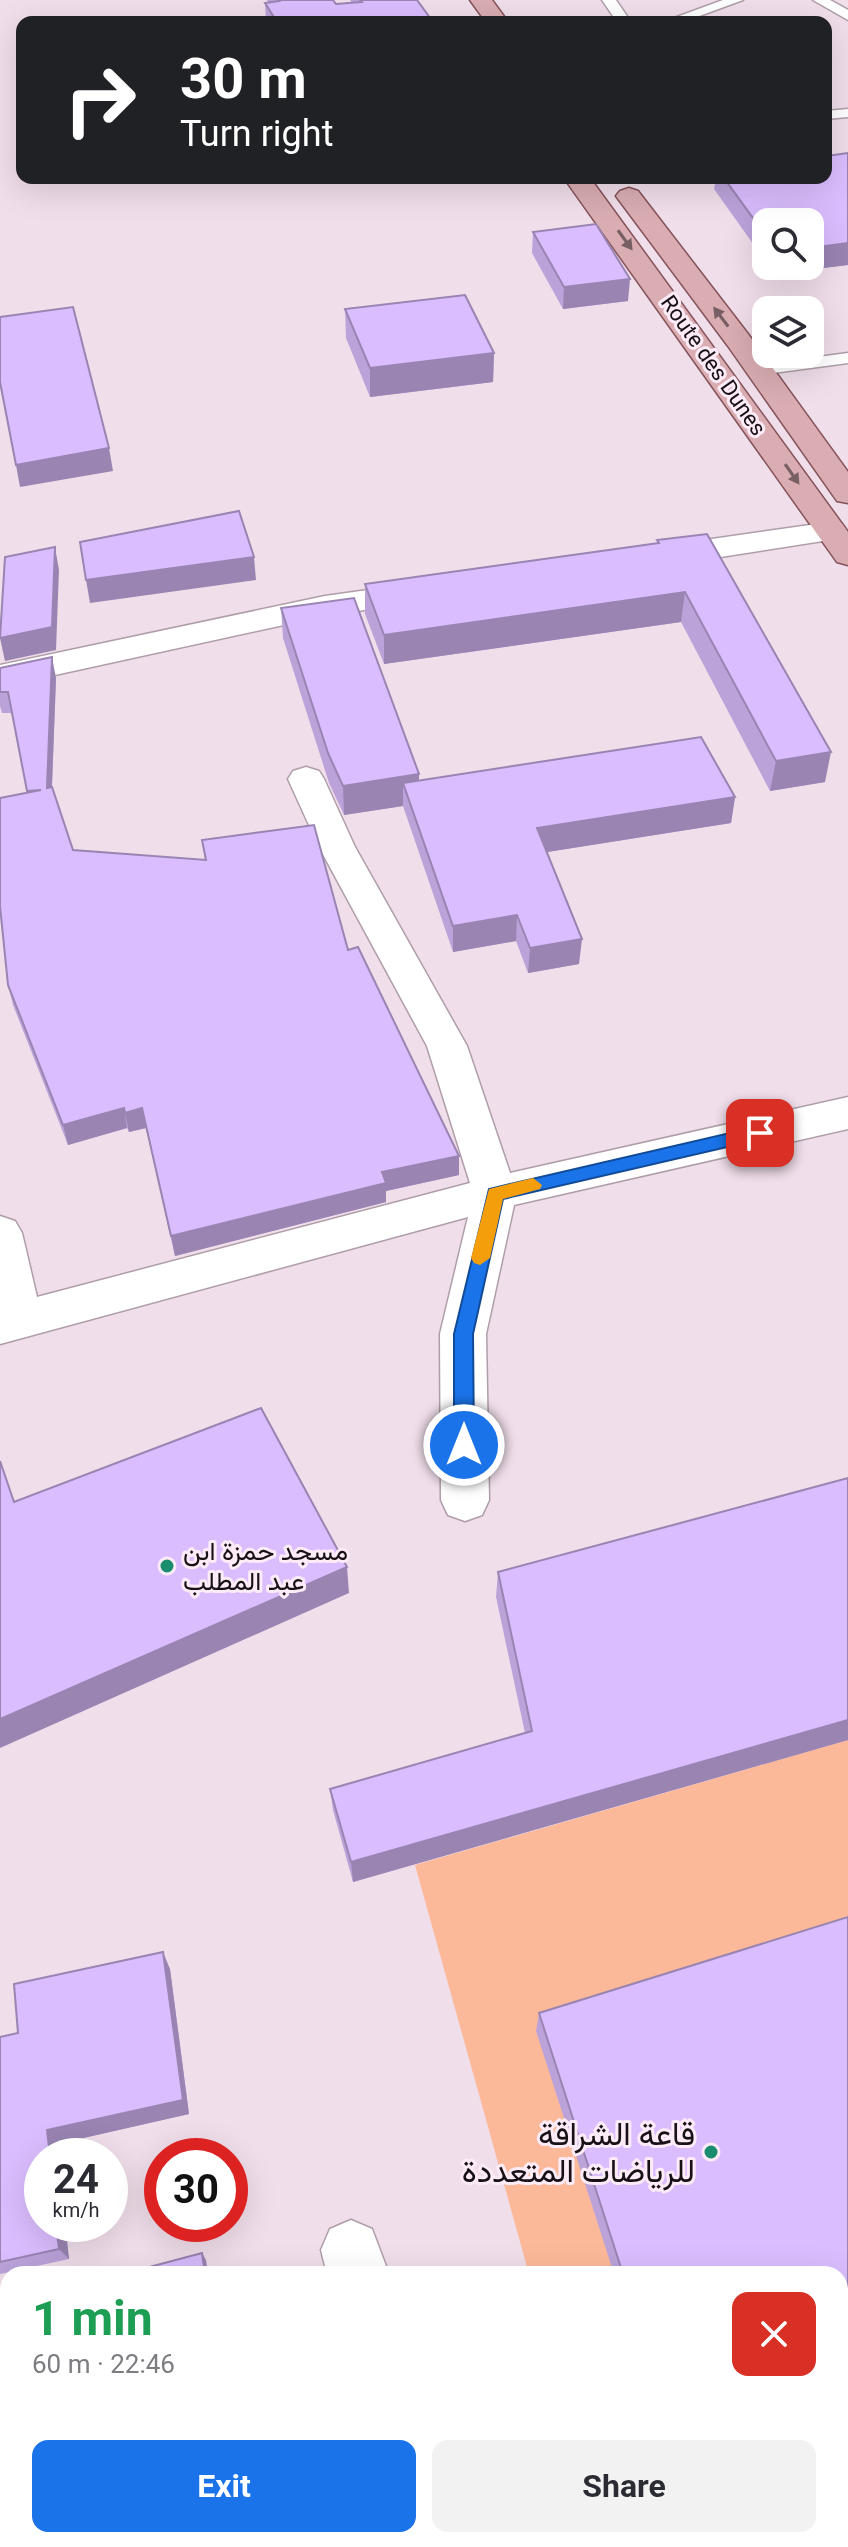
<!DOCTYPE html>
<html lang="en">
<head>
<meta charset="utf-8">
<style>
  body { margin:0; font-family:Roboto,Vazirmatn,sans-serif; background:#f2f2f3; color:#2b2b33; height:100vh; display:flex; flex-direction:column; font-size:30px; white-space:nowrap }
  * { box-sizing:border-box; margin:0 }
  p { font-size:26px; color:#7c7c81 }
  .icon { flex:none; width:44px; height:44px; fill:none; stroke:currentColor; stroke-width:2; stroke-linecap:round; stroke-linejoin:round }
  .map { position:relative; flex:1; overflow:hidden }
  .panel { position:absolute; left:0px; top:2266px; width:848px; height:282px; display:flex; flex-direction:column; background:#fff; border-radius:24px 24px 0 0; box-shadow:0 8px 32px #0002 }
  .panel>* { flex:none }
  .guide { position:absolute; left:16px; top:16px; width:816px; height:168px; border-radius:16px; box-shadow:0 8px 32px #0002; background:#202124; color:#fff; overflow:hidden }
  .fabs { position:absolute; left:752px; top:208px; display:grid; gap:16px }
  .fabs a { display:grid; place-items:center; width:72px; height:72px; border-radius:16px; background:#fff; box-shadow:0 8px 32px #0002; font-size:40px }
  .speed { position:absolute; left:24px; top:2138px; display:flex; gap:16px; font-size:40px; font-weight:700; text-align:center }
  .speed>* { display:grid; place-content:center; width:104px; height:104px; border-radius:50%; background:#fff; box-shadow:0 8px 32px #0002; line-height:1 }
  .speed small { font-size:20px; font-weight:400 }
  .speed .limit { border:12px solid #d22; background:#fff; color:#111 }
  .pin { position:absolute; display:grid; place-items:center; width:68px; height:68px; color:#fff; margin:-34px; border-radius:16px; box-shadow:0 4px 12px #0006 }
  .me { position:absolute; width:88px; margin:-44px; rotate:0deg; stroke-linejoin:round; filter:drop-shadow(0 0 6px #0008) }
  .turn { display:flex; align-items:center; gap:28px; height:168px; padding:0 32px; font-size:36px }
  .turn .icon { width:104px; height:104px; stroke-width:2.5 }
  .turn b { display:block; font-size:56px; line-height:68px }
  .round { display:grid; place-items:center; flex:none; width:84px; height:84px; border-radius:16px; background:#f2f2f3 }
  .head { display:flex; align-items:center; justify-content:space-between; height:136px; padding:0 32px }
  h1 { font-size:48px; font-weight:700; line-height:60px; color:#1e9e55 }
  .cta { display:flex; gap:16px; margin-top:auto; padding:16px 32px }
  .cta a { flex:1; height:92px; border-radius:16px; background:#1a73e8; color:#fff; font-size:32px; font-weight:700; line-height:92px; text-align:center }
  .cta a+a { background:#f2f2f3; color:#2b2b33 }
  .map>svg:first-child { display:block }
  .green { fill:#fcb999 }
  .lines { fill:none; stroke-linecap:round; stroke-linejoin:round }
  .lane-casing { stroke:#af9ea9; stroke-width:3 }
  .street-casing { stroke:#af9ea9; stroke-width:3 }
  .primary-casing { stroke:#85535a; stroke-width:3 }
  .lane { fill:#fff; fill-rule:evenodd }
  .street { fill:#fff; fill-rule:evenodd }
  .primary { fill:#d9adb2; fill-rule:evenodd }
  .wall { fill:#bba3da }
  .shaded-wall { fill:#9984b2 }
  .building { fill:#dabdfe; stroke:#9984b2; stroke-width:2 }
  .oneway { fill:#785f64 }
  .route { fill:#1a73e8; stroke:#114b97; stroke-width:2 }
  .slow { fill:#f59e0b }
  .poi-dot { fill:#1a8d6e; stroke:#fdebf7; stroke-width:3 }
  .labels { text-anchor:middle; stroke-width:6; stroke-linejoin:round; paint-order:stroke }
  .far-street-label { font-size:22px; fill:#171115; stroke:#fdebf7 }
  .poi-label { font-size:26px; fill:#171115; stroke:#fdebf7; text-anchor:start }
  .near-poi-label { font-size:32px; fill:#171115; stroke:#fdebf7; text-anchor:end }
</style>
</head>
<body>
<div class="map">
<svg width="848" height="2547" viewBox="0 0 848 2547">
  <rect width="100%" height="100%" fill="#f0deea"/>
  <!-- green -->
  <path class="green" d="M 848,1740 L 848,2547 L 604,2547 L 602,2540 L 840,2540 L 840,2274 L 529,2274 L 415,1865 Z"/>
  <g class="lines">
    <defs>
      <path id="lane" d="M 602,0 L 616,0 L 631,22 L 617,22 Z
        M 723,0 L 743,0 L 683,22 L 663,22 Z
        M 813,0 L 830,0 L 848,10 L 848,20 Z
        M 848,109 L 848,117 L 826,119 L 826,111 Z
        M 848,353 L 848,363 L 759,375 L 751,370 L 759,365 Z"/>
      <path id="street" d="M 831,522 L 842,524 L 847,531 L 842,538 L 656,567 L 645,564 L 640,557 L 645,550 L 656,547 Z
        M 425,582 L 436,585 L 441,592 L 436,599 L 325,616 L 0,687 L 0,665 L 325,596 Z
        M 306,767 L 319,771 L 324,779 L 355,847 L 467,1046 L 510,1173 L 848,1097 L 848,1129 L 514,1205 L 486,1334 L 489,1500 L 482,1515 L 465,1521 L 448,1515 L 441,1500 L 440,1334 L 468,1217 L 0,1344 L 0,1216 L 15,1221 L 22,1233 L 37,1297 L 470,1183 L 427,1046 L 319,847 L 288,779 L 293,771 Z
        M 351,2220 L 372,2229 L 389,2274 L 327,2274 L 321,2250 L 330,2229 Z
        M 405,2540 L 471,2540 L 473,2547 L 407,2547 Z"/>
      <path id="primary" d="M 470,0 L 492,0 L 508,22 L 486,22 Z
        M 564,178 L 590,178 L 848,532 L 848,565 L 837,562 Z
        M 629,188 L 638,191 L 748,334 L 848,472 L 848,503 L 837,501 L 728,346 L 616,196 L 620,191 Z"/>
    </defs>
    <!-- lane casing -->
    <use href="#lane" class="lane-casing"/>
    <!-- street casing -->
    <use href="#street" class="street-casing"/>
    <!-- primary casing -->
    <use href="#primary" class="primary-casing"/>
    <!-- lane -->
    <use href="#lane" class="lane"/>
    <!-- street -->
    <use href="#street" class="street"/>
    <!-- primary -->
    <use href="#primary" class="primary"/>
  </g>
  <!-- wall -->
  <path class="wall" d="M 267,0 L 333,0 L 336,4 L 352,3 L 350,0 L 417,0 L 433,22 L 266,22 L 265,3 L 268,2 Z
    M 848,153 L 848,265 L 774,274 L 769,266 L 810,266 L 810,222 L 766,222 L 766,262 L 714,189 L 716,178 L 826,178 L 826,156 Z
    M 533,232 L 628,301 L 563,309 L 532,253 Z
    M 345,309 L 494,353 L 493,382 L 370,397 L 346,338 Z
    M 657,540 L 825,782 L 770,791 L 681,622 L 384,664 L 365,614 L 365,584 L 657,544 Z
    M 281,608 L 419,774 L 419,781 L 735,797 L 731,823 L 546,852 L 579,964 L 528,973 L 516,941 L 453,952 L 403,806 L 344,815 L 329,783 L 283,638 Z
    M 0,668 L 56,678 L 52,788 L 73,850 L 205,860 L 202,840 L 348,950 L 459,1175 L 386,1191 L 386,1202 L 175,1256 L 146,1128 L 129,1132 L 127,1128 L 68,1145 L 13,1005 L 8,985 L 27,792 L 12,713 L 2,713 L 0,706 Z
    M 848,1478 L 848,1740 L 353,1882 L 333,1810 L 330,1789 L 525,1733 L 496,1597 L 498,1572 Z
    M 848,1917 L 848,2547 L 701,2547 L 699,2540 L 840,2540 L 840,2274 L 614,2274 L 536,2031 L 539,2013 Z
    M 170,1969 L 189,2114 L 57,2144 L 69,2259 L 0,2274 L 0,2037 L 18,2033 Z"/>
  <!-- shaded-wall -->
  <path class="shaded-wall" d="M 848,243 L 848,265 L 774,274 L 775,266 L 810,266 L 810,248 Z
    M 630,279 L 628,301 L 563,309 L 564,287 Z
    M 494,353 L 493,382 L 370,397 L 370,368 Z
    M 109,448 L 113,471 L 20,487 L 16,465 Z
    M 55,547 L 59,570 L 56,650 L 5,661 L 0,638 Z
    M 254,557 L 256,580 L 90,603 L 86,580 Z
    M 685,592 L 681,622 L 384,664 L 384,635 Z
    M 52,657 L 56,678 L 51,809 L 47,788 Z
    M 831,752 L 825,782 L 770,791 L 776,761 Z
    M 419,774 L 419,804 L 403,783 L 403,806 L 344,815 L 343,786 Z
    M 735,797 L 731,823 L 535,854 L 537,828 Z
    M 517,915 L 516,941 L 453,952 L 453,926 Z
    M 582,939 L 579,964 L 528,973 L 530,948 Z
    M 124,1108 L 127,1128 L 68,1145 L 63,1125 Z
    M 142,1108 L 146,1128 L 129,1132 L 125,1113 Z
    M 459,1156 L 459,1175 L 386,1191 L 386,1202 L 175,1256 L 171,1236 L 382,1172 Z
    M 347,1567 L 349,1593 L 0,1748 L 0,1719 Z
    M 848,1720 L 848,1740 L 353,1882 L 351,1862 Z
    M 163,1952 L 170,1969 L 189,2114 L 57,2144 L 58,2156 L 50,2156 L 47,2130 Z
    M 56,2224 L 65,2224 L 69,2259 L 59,2249 Z
    M 202,2253 L 206,2260 L 208,2274 L 205,2274 Z"/>
  <!-- building -->
  <path class="building" d="M 278,0 L 333,0 L 336,4 L 362,2 L 360,0 L 417,0 L 433,22 L 277,22 L 265,3 L 279,1 Z
    M 848,153 L 848,243 L 810,248 L 810,222 L 766,222 L 766,236 L 724,178 L 826,178 L 826,156 Z
    M 596,224 L 630,279 L 564,287 L 533,232 Z
    M 465,295 L 494,353 L 370,368 L 345,309 Z
    M 73,307 L 109,448 L 16,465 L 0,382 L 0,317 Z
    M 239,511 L 254,557 L 86,580 L 80,542 Z
    M 707,534 L 831,752 L 776,761 L 685,592 L 384,635 L 365,584 L 659,543 L 657,540 Z
    M 55,547 L 52,627 L 0,638 L 5,557 Z
    M 354,598 L 419,774 L 343,786 L 328,753 L 281,608 Z
    M 52,657 L 47,788 L 52,787 L 73,850 L 206,860 L 202,840 L 314,825 L 348,950 L 358,947 L 459,1156 L 382,1172 L 386,1183 L 171,1236 L 142,1108 L 125,1113 L 124,1108 L 63,1125 L 8,985 L 0,906 L 0,798 L 41,790 L 27,791 L 8,692 L 0,692 L 0,668 Z
    M 701,737 L 735,797 L 537,828 L 582,939 L 530,948 L 517,915 L 453,926 L 403,783 Z
    M 261,1408 L 347,1567 L 0,1719 L 0,1461 L 14,1502 Z
    M 848,1478 L 848,1720 L 351,1862 L 330,1789 L 532,1731 L 498,1572 Z
    M 848,1917 L 848,2547 L 712,2547 L 709,2540 L 840,2540 L 840,2274 L 623,2274 L 539,2013 Z
    M 163,1952 L 183,2100 L 47,2130 L 50,2156 L 42,2156 L 42,2224 L 56,2224 L 59,2249 L 0,2262 L 0,2037 L 18,2033 L 14,1984 Z
    M 202,2253 L 205,2274 L 123,2274 Z
    M 70,2540 L 243,2540 L 244,2547 L 70,2547 Z"/>
  <!-- one-way arrows -->
  <defs><path id="oneway-solid" d="M-6-.8H1V-3.2L6.5 0L1 3.2V.8H-6Z" transform="scale(2)"/></defs>
  <g class="oneway">
    <use href="#oneway-solid" transform="translate(625 240) rotate(54)"/>
    <use href="#oneway-solid" transform="translate(721 317) rotate(-127)"/>
    <use href="#oneway-solid" transform="translate(792 474) rotate(55)"/>
  </g>
  <!-- route -->
  <path class="route" d="M 760,1126 L 768,1133 L 766,1138 L 503,1199 L 473,1334 L 474,1445 L 471,1451 L 464,1453 L 457,1451 L 454,1445 L 454,1334 L 489,1189 Z"/>
  <!-- slow -->
  <path class="slow" d="M 533,1178 L 542,1185 L 540,1189 L 503,1199 L 490,1258 L 480,1265 L 474,1263 L 471,1258 L 489,1189 Z"/>
  <!-- markers -->
  <g class="poi-dot">
    <circle cx="167" cy="1566" r="8"/>
    <circle cx="711" cy="2152" r="8"/>
  </g>
  <g class="labels">
    <!-- far-street labels -->
    <g class="far-street-label">
      <text transform="translate(714 365) rotate(55)" y="8">Route des Dunes</text>
    </g>
    <!-- poi labels -->
    <g class="poi-label">
      <text x="183" y="1560">مسجد حمزة ابن<tspan x="183" dy="30">عبد المطلب</tspan></text>
    </g>
    <!-- near-poi labels -->
    <g class="near-poi-label">
      <text x="695" y="2145">قاعة الشراقة<tspan x="695" dy="37">للرياضات المتعددة</tspan></text>
    </g>
  </g>
</svg>
<div class="fabs">
<a><svg class="icon" aria-label="search" viewBox="0 0 24 24"><circle cx="10" cy="10" r="6"/><path d="M15 15l6 6"/></svg></a>
<a><svg class="icon" aria-label="layers" viewBox="0 0 24 24"><path d="M12 4l9 5-9 5-9-5zM3 14l9 5 9-5"/></svg></a>
</div>
<div class="speed"><div>24<small>km/h</small></div><div class="limit">30</div></div>
<div class="pin" style="left:760px;top:1133px;background:#d93025"><svg class="icon" aria-label="arrive" viewBox="0 0 24 24"><path d="M6 21V4h12l-3 4 3 4H6"/></svg></div>
<svg class="me" style="left:464px;top:1445px" viewBox="-20 -20 40 40"><circle r="17" fill="#1a73e8" stroke="#fff" stroke-width="3"/><path d="M0-11L8 9 0 5-8 9z" fill="#fff"/></svg>
<div class="guide">
<div class="turn"><svg class="icon" aria-label="right" viewBox="0 0 24 24"><path d="M7 20v-9h11M14 6l5 5-5 5"/></svg><div><b>30 m</b>Turn right</div></div>
</div>
<section class="panel">
<div class="head"><div><h1>1 min</h1><p>60 m · 22:46</p></div><a class="round" style="background:#d93025;color:#fff"><svg class="icon" aria-label="close" viewBox="0 0 24 24"><path d="M6 6l12 12M18 6L6 18"/></svg></a></div>
<div class="cta"><a>Exit</a><a>Share</a></div>
</section>
</div>
</body>
</html>
